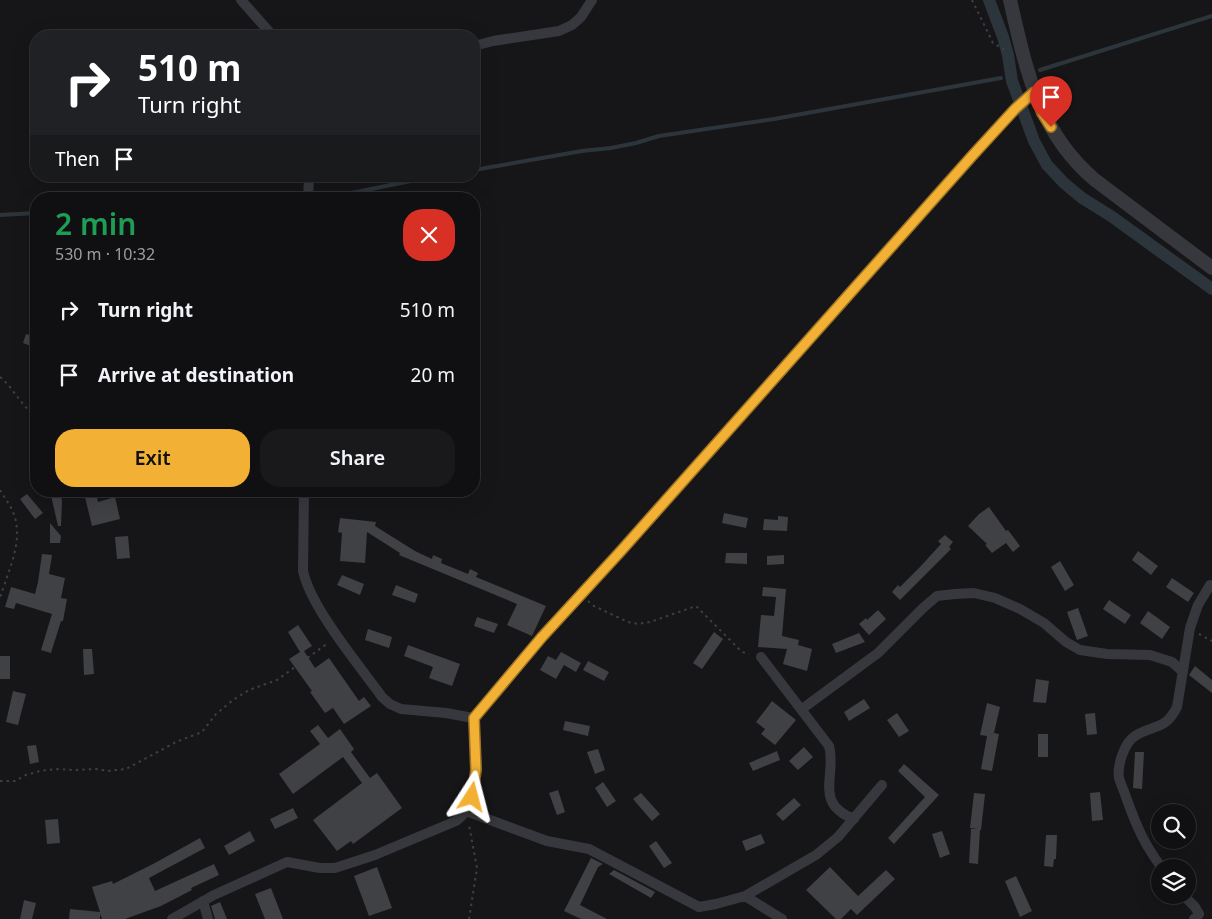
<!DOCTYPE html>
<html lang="en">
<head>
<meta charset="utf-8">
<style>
  body { margin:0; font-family:"Noto Sans",sans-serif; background:#19191b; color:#f1f3f6; height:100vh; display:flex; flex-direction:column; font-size:19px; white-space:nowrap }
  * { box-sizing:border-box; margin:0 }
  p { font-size:16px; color:#9c9d9f }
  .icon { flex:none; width:28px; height:28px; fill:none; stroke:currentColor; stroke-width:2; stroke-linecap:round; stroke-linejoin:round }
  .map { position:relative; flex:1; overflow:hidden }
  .drawer { position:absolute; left:30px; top:192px; width:450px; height:305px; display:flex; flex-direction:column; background:#101012; border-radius:20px; box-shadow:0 5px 20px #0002,0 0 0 1px #303032 }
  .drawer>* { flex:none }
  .guide { position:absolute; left:30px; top:30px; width:450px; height:152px; border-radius:20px; box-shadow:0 5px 20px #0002,0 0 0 1px #303032; background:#202124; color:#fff; overflow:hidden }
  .tools { position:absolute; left:1151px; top:804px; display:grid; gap:10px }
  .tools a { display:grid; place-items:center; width:45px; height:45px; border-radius:50%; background:#101012; box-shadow:0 5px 20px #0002,0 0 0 1px #303032; font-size:25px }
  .pin { position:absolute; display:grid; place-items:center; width:42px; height:42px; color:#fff; margin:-51px -21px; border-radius:50% 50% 50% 0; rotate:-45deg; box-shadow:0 0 5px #0007 }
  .pin .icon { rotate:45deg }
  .me { position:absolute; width:55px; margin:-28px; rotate:9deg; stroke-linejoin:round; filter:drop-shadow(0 0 4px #0008) }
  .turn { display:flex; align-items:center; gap:18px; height:105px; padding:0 25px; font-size:22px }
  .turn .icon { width:65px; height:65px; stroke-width:2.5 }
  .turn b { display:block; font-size:35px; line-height:42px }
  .then { display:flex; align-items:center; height:48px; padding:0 25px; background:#0003; gap:10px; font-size:19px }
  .round { display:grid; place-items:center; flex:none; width:52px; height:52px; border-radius:20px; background:#19191b }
  .headline { display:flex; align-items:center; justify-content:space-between; height:85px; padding:0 25px }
  h1 { font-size:30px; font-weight:600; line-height:38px; color:#1e9e55 }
  .button { display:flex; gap:10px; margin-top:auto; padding:10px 25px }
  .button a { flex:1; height:58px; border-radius:20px; background:#f2b134; color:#111; font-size:20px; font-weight:600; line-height:58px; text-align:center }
  .button a+a { background:#19191b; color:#f1f3f6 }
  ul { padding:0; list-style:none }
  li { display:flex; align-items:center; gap:15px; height:65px; padding:0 25px }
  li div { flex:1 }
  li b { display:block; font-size:19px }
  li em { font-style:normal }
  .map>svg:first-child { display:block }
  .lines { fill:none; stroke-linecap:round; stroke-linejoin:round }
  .stream { stroke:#2c353c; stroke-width:4 }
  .canal { stroke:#2c353c; stroke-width:12 }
  .building { fill:#404145 }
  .path { stroke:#3d3f44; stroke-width:2; stroke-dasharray:2.5 4; stroke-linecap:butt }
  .minor { stroke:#37383d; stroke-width:10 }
  .tertiary { stroke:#37383d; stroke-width:14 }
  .route-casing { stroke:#9d7322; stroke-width:12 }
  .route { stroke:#f2b134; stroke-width:9 }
</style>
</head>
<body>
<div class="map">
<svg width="1212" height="919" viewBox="0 0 1212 919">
  <rect width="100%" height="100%" fill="#161618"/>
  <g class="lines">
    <!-- stream -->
    <path class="stream" d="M 1040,70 L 1212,16
      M 474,170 L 582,151 L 611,148 L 636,143 L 659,136 L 774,119 L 1001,78
      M 322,199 L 435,176
      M 0,215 L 36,213"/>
    <!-- canal -->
    <path class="canal" d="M 989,0 L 1003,37 L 1008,55 L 1012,81 L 1034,141 L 1047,165 L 1064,183 L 1082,198 L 1111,216 L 1212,289"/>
  </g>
  <!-- building -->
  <path class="building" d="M 26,334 L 36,337 L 36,348 L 23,343 Z
    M 50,491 L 60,491 L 62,501 L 61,526 L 58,526 Z
    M 27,494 L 43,513 L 35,519 L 20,499 Z
    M 96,494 L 98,502 L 115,497 L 120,519 L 92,526 L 85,497 Z
    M 989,507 L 1006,531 L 1008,530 L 1020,546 L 1013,552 L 1006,543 L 992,553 L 985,545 L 987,544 L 968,526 L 979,514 Z
    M 724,513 L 748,518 L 746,528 L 722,523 Z
    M 778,516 L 788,517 L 787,531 L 763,530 L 764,519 L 778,520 Z
    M 340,518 L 376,522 L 375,526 L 415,551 L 432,559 L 433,555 L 442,559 L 441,563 L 468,574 L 470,569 L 478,573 L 476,577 L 546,606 L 532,636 L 507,625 L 517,604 L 399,555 L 400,553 L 367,532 L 365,563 L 340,561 L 342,533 L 338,532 Z
    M 50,523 L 61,536 L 60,543 L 50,543 Z
    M 945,535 L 953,542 L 949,547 L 951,549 L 900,600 L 892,592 L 898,585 L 900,587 L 919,568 L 941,544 L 938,541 Z
    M 128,536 L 130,558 L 117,559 L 115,537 Z
    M 1138,551 L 1158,566 L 1151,575 L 1132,560 Z
    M 726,553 L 747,553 L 747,564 L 725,563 Z
    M 42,554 L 52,555 L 49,574 L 65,578 L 61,598 L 67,599 L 63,621 L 61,621 L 51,653 L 41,650 L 52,614 L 16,603 L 14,609 L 5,607 L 11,587 L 35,594 L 38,582 Z
    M 784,555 L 784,564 L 767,565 L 767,556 Z
    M 1060,561 L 1074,585 L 1065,591 L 1051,567 Z
    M 342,575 L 364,584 L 360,595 L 337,585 Z
    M 1172,578 L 1194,593 L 1188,602 L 1166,587 Z
    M 396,585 L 418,594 L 415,603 L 392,595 Z
    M 763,587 L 786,589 L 782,636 L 799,640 L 798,645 L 812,649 L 807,671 L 783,664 L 787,649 L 758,647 L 761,615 L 774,616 L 776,597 L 762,596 Z
    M 1109,600 L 1131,615 L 1125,624 L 1103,609 Z
    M 1078,608 L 1088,636 L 1077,640 L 1067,612 Z
    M 878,610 L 886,619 L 869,635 L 859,624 L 866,618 L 867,620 Z
    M 1148,611 L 1170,627 L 1162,639 L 1140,623 Z
    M 477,617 L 498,624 L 494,633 L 474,626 Z
    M 298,625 L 312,646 L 304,651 L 315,668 L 329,658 L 359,701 L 364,697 L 371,706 L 344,724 L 333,708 L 325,713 L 310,692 L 312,691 L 289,659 L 300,652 L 288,632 Z
    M 368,629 L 392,637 L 389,648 L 365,640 Z
    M 714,632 L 723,639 L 702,669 L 693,663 Z
    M 859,633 L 865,642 L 836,653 L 832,644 Z
    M 408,645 L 460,664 L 452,686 L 429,678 L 433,667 L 404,656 Z
    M 83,649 L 92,649 L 94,674 L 84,675 Z
    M 561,652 L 581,663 L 576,672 L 564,665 L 556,679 L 540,670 L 548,656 L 556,660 Z
    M 0,656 L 10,656 L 10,679 L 0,679 Z
    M 588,661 L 609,672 L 604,681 L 583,670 Z
    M 1195,666 L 1212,680 L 1212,693 L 1189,675 Z
    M 1036,679 L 1049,681 L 1046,703 L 1033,702 Z
    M 13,691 L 26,694 L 18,725 L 6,722 Z
    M 864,699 L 870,708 L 849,721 L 844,712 Z
    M 772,701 L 796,720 L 775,745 L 761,734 L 765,729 L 756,722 Z
    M 987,703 L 1000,707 L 994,733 L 999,734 L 992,771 L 981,769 L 987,736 L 980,735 Z
    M 897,713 L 909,731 L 899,737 L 887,720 Z
    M 1095,713 L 1097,734 L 1087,735 L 1085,714 Z
    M 565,721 L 590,726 L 588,736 L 563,730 Z
    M 318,725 L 328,738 L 340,729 L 354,749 L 351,752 L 370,778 L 377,773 L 402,808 L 353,844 L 351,841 L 337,851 L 313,820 L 362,783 L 343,757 L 293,794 L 279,774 L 320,744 L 310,731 Z
    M 1038,734 L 1048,734 L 1048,757 L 1038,757 Z
    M 36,745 L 39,762 L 30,764 L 27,746 Z
    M 804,747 L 813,757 L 798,770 L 789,761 Z
    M 598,749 L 605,770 L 595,774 L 587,752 Z
    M 777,751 L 780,760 L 753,771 L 749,763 Z
    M 1135,752 L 1144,752 L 1142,789 L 1133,788 Z
    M 904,764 L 939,795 L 894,844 L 888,838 L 925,797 L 898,771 Z
    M 603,782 L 616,801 L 607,807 L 595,788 Z
    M 558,790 L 565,812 L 557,815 L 549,793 Z
    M 1100,792 L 1103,820 L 1092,821 L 1090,793 Z
    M 641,793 L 660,814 L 652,821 L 633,799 Z
    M 974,793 L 985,794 L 981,830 L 980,830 L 978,864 L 969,863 L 971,829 L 978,829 L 970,828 Z
    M 794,798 L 801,805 L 783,821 L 776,814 Z
    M 293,808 L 298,818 L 275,829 L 270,819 Z
    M 58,819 L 60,843 L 47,844 L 45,820 Z
    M 250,831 L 255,841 L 229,855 L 224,846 Z
    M 942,831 L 950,854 L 940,858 L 932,834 Z
    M 761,834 L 765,843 L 746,851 L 742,841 Z
    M 1046,835 L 1057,835 L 1056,859 L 1054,859 L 1053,867 L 1044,866 Z
    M 200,838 L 205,848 L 149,878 L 155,891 L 214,864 L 219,875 L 191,888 L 192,890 L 161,906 L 125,919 L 102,919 L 100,914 L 100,919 L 69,919 L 70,909 L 100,912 L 92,887 L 112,881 L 113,884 L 153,864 Z
    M 656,841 L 672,863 L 664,868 L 649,846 Z
    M 591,858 L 603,864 L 598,867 L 580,905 L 607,919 L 581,919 L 564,911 Z
    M 377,867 L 392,908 L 369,916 L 354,876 Z
    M 830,867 L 858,896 L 886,870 L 895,879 L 857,915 L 851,909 L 841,919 L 836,919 L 806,890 Z
    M 614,870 L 655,892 L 651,898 L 609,874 Z
    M 1016,876 L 1032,911 L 1020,917 L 1005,881 Z
    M 271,888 L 283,919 L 265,919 L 255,894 Z
    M 24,900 L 36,903 L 32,919 L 20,919 Z
    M 220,902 L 227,919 L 215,919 L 211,906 Z"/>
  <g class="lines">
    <!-- path -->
    <path class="path" d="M 972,0 L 993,43 L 1003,49 L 1009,48
      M 0,377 C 14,388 21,407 36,415
      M 0,490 C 6,500 14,510 16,522 C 21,547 7,574 0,598
      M 588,601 L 594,606 L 628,622 L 638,624 L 650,622 L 696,606 L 742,652 L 749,654
      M 1199,634 L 1212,641
      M 0,781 L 15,781 L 26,775 L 40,771 L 56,769 L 74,770 L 96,769 L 108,771 L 126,769 L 176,742 L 202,732 L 216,714 L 233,700 L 249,690 L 277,680 L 328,643
      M 469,919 L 477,868 L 469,825"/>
    <!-- minor -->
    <path class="minor" d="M 241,0 L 273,36
      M 474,46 L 493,41 L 559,31 L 572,25 L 581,17 L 592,0
      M 308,199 L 309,176
      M 304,491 L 303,571 C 311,608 359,665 382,697 L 390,704 L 401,709 L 446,713 L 473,718
      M 761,657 L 829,746 C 837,775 813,803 854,819
      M 802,709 L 878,653 L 923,608 L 937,596 L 955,594 L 974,593 L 995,598 L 1020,609 L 1044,623 L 1066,642 L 1080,650 L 1107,654 L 1150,655 L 1172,662 L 1183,672
      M 466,811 L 547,841 L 589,849 L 699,907 L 716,904 L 745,896 L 816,855 L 838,837 L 882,785
      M 1162,868 C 1144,844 1137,827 1127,800 C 1125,793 1121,785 1119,778 C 1117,766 1124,743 1135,736 C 1154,724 1165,731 1177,707 L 1190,628 L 1198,605 L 1210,585
      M 1183,895 L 1195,907 L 1199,914 L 1194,919
      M 745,896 L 782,919
      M 203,901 L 208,919
      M 172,919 L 214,895 L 287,862 L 320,868 L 335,868 L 375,855 L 456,821 C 460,818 465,814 467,809 C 481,783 476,747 473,718 L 541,637 L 620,552 L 858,283 L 996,130 L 1034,92"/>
    <!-- tertiary -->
    <path class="tertiary" d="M 1010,0 C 1026,69 1038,132 1095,180 L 1212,268"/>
  </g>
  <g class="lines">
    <defs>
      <path id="route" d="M 472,797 L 476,770 L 474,718 L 542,637 L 620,552 L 972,156 L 1015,109 L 1034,92 L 1042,113 L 1051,127"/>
    </defs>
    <!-- route casing -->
    <use href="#route" class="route-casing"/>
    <!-- route -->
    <use href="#route" class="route"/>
  </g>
</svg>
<div class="tools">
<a><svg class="icon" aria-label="search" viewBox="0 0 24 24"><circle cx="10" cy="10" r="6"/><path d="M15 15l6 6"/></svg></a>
<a><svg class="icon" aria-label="layers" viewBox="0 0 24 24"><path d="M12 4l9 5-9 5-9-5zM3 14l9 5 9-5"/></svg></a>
</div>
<div class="pin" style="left:1051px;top:127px;background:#d93025"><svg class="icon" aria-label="arrive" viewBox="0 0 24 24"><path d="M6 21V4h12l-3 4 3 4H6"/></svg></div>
<svg class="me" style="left:472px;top:797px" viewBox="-20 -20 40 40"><path d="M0-17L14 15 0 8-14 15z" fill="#f2b134" stroke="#fff" stroke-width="4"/></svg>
<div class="guide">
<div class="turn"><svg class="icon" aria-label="right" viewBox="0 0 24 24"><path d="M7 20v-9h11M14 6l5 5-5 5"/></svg><div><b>510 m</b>Turn right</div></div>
<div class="then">Then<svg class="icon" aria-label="arrive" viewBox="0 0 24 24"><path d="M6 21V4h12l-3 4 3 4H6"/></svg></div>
</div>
<section class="drawer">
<div class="headline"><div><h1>2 min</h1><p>530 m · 10:32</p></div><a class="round" style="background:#d93025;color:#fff"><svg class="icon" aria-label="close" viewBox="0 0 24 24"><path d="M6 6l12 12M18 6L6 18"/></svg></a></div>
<ul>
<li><svg class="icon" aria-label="right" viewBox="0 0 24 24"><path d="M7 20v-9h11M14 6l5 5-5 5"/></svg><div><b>Turn right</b></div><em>510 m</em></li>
<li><svg class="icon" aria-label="arrive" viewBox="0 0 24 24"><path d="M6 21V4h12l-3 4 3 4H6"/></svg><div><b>Arrive at destination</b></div><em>20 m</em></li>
</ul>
<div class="button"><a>Exit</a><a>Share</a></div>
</section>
</div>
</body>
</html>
